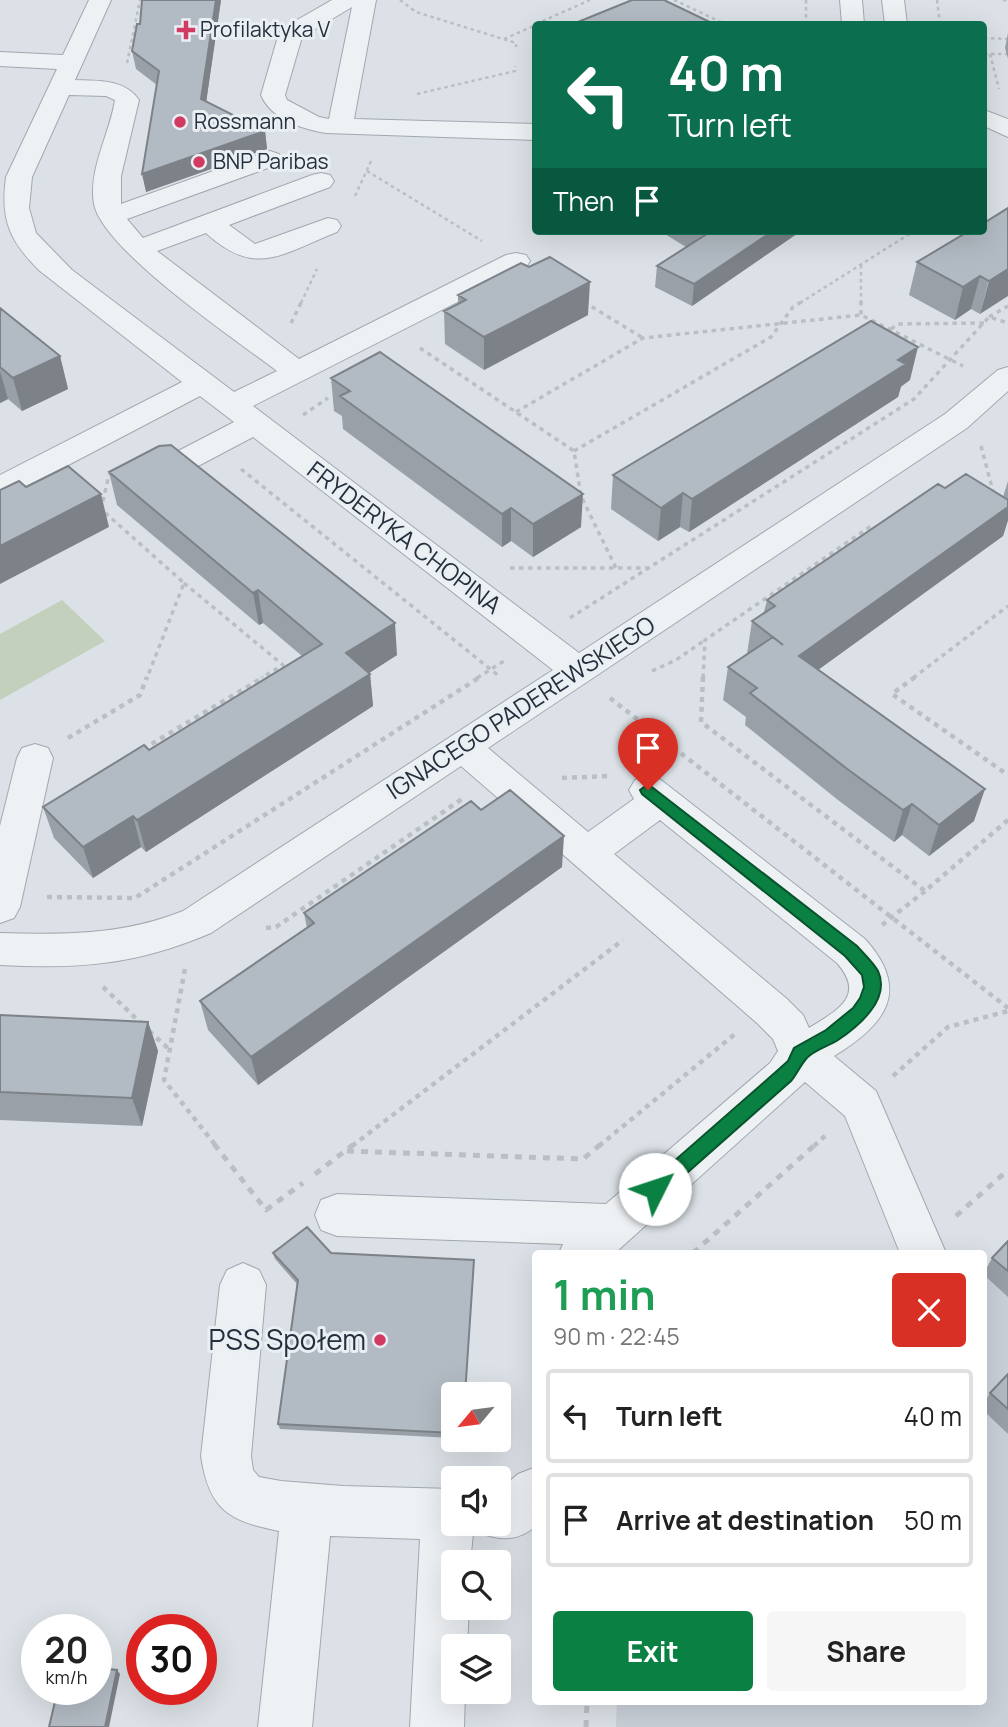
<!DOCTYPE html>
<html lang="en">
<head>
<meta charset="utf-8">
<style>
  body { margin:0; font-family:Manrope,sans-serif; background:#f6f6f6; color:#222; height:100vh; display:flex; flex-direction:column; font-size:26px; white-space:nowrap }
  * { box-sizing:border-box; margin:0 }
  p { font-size:23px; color:#767676 }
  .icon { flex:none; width:38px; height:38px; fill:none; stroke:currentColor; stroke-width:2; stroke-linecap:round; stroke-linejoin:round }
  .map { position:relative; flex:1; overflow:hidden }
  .side { position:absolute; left:532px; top:1250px; width:455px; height:455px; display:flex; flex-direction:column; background:#fff; border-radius:7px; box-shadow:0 7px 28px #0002 }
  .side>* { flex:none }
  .banner { position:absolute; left:532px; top:21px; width:455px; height:214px; border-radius:7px; box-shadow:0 7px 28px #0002; background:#0b6e4f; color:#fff; overflow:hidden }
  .needle { width:46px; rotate:241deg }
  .controls { position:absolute; left:441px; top:1382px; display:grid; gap:14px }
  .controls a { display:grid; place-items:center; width:70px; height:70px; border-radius:7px; background:#fff; box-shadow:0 7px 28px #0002; font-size:35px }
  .speed { position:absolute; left:21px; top:1614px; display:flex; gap:14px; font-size:35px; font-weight:700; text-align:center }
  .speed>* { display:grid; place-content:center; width:91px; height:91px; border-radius:50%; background:#fff; box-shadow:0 7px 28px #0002; line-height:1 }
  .speed small { font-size:18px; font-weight:400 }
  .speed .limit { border:10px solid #d22; background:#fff; color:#111 }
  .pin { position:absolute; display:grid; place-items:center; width:60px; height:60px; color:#fff; margin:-72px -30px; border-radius:50% 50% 50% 0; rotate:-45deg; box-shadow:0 0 7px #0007 }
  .pin .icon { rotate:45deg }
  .me { position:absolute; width:77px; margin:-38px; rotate:49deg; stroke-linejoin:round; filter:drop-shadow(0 0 5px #0008) }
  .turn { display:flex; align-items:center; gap:24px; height:147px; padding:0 21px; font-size:32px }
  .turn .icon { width:91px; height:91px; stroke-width:2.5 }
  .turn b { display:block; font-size:49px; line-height:60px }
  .then { display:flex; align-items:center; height:66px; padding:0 21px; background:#0003; gap:14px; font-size:26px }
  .round { display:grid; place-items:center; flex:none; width:74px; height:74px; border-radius:7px; background:#f6f6f6 }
  .head { display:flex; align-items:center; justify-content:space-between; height:119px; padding:0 21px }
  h1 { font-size:42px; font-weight:700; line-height:52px; color:#1e9e55 }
  .primary-button { display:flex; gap:14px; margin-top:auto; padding:14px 21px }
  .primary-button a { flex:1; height:80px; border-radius:7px; background:#0b8043; color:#fff; font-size:28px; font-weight:700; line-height:80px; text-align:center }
  .primary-button a+a { background:#f6f6f6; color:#222 }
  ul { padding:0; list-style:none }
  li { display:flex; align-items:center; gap:21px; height:94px; margin:0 14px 10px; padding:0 7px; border:4px solid #e0e0e0; border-radius:7px }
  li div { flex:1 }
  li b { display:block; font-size:26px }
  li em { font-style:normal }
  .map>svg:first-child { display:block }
  .built { fill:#c9d0d8 }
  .green { fill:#c3d0bc }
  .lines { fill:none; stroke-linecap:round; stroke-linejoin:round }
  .minor-casing { stroke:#a1a8b0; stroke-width:2 }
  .path-far3 { stroke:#babfc4; stroke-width:2.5; stroke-dasharray:3.5 3.5; stroke-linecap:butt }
  .path-far2 { stroke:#babfc4; stroke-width:3.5; stroke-dasharray:4.5 4.5; stroke-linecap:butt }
  .path-far1 { stroke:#babfc4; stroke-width:4.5; stroke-dasharray:5 5; stroke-linecap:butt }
  .path { stroke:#babfc4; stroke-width:5; stroke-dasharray:7 7; stroke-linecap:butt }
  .minor { fill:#eef1f4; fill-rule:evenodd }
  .wall { fill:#99a0a8 }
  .shaded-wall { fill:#7d8288 }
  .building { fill:#b2bac3; stroke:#7d8288; stroke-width:2 }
  .route { fill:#0b8043; stroke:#07532c; stroke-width:2 }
  .poi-dot { fill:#d13a61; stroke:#eaeff4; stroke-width:2.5 }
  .labels { text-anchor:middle; stroke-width:6; stroke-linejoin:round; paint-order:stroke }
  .far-poi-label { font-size:21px; fill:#25303c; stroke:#eaeff4; text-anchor:start }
  .street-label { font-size:24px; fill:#25303c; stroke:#eaeff4 }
  .near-poi-label { font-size:28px; fill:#25303c; stroke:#eaeff4; text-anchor:end }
</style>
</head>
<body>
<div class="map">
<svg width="1008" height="1727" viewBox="0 0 1008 1727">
  <rect width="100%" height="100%" fill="#dbe1e6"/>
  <!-- built -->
  <path class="built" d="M 1008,1249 L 1008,1727 L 616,1727 L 617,1701 L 984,1701 L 984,1274 Z"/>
  <!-- green -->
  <path class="green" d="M 62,600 L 105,641 L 0,700 L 0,634 Z"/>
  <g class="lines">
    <defs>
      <path id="minor" d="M 89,0 L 111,0 L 75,80 C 99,81 125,79 139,100 L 121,176 L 121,204 L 261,154 L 270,151 L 279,154 L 283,159 L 279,164 L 127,219 L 143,238 L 312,175 L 321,173 L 330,175 L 334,181 L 330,187 L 229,225 L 255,244 L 328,218 L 337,220 L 341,226 L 337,232 C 283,253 256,279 206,233 L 157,251 L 299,359 L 506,255 L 516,253 L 526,255 L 530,261 L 526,267 L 253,406 L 579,653 L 945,414 L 998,370 L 1008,367 L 1008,391 L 967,428 L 488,748 L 588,832 L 634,799 L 629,790 L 635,780 L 648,776 L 661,780 L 865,939 C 912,991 885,1025 834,1056 L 876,1091 L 946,1253 L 900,1253 L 845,1116 L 805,1082 L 615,1253 L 559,1253 L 563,1244 L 337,1236 L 321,1230 L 315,1215 L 321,1200 L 337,1194 L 606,1204 L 770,1063 L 778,1051 L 773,1039 L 757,1023 L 461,766 L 211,933 C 136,965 80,969 0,965 L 0,933 C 63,935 124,935 183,911 L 553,670 L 253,437 L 181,475 L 170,478 L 159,475 L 154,468 L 159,461 L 234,422 L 200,396 L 11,495 L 0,498 L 0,475 L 182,382 L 40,271 C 10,242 0,220 6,177 L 57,69 L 0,66 L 0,52 L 63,55 ZM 69,95 L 106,96 L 115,100 C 110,133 88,170 94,204 C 103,250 235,339 277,371 L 234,392 L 72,270 L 36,233 L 29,208 L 32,177 ZM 660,820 L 837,963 C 866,996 838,1010 809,1028 L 803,1015 L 787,999 L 614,854 Z
        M 332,0 L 376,0 L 354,119 L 536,124 L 536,140 L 326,133 C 302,129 271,119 261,95 L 279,33 L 283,28 ZM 352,7 L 329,119 L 319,117 L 287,100 L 285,95 L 302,37 Z
        M 840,0 L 862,0 L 864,24 L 842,24 Z
        M 882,0 L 904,0 L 907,24 L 885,24 Z
        M 984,110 L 1008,119 L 1008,137 L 984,126 Z
        M 35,744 L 48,748 L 53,758 L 20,907 L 14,918 L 0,923 L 0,826 L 17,758 L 22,748 Z
        M 243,1263 L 259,1270 L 266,1285 L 251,1456 L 253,1470 L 259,1477 L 281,1481 L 343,1486 L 453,1489 L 453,1524 L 474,1524 L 470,1563 L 453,1563 L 453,1608 L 469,1608 L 467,1647 L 453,1647 L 453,1692 L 465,1692 L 464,1727 L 410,1727 L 420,1539 L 330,1536 L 312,1727 L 258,1727 L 279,1531 C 229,1521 209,1510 201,1456 L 220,1285 L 227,1270 Z
        M 536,1467 L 536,1526 C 518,1541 501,1541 481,1533 L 478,1524 L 499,1524 L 499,1490 L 518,1474 Z"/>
    </defs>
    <!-- minor casing -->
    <use href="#minor" class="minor-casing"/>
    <!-- path-far3 -->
    <path class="path-far3" d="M 400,0 L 416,12 L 516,43 L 516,47
      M 674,0 L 725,24
      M 806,0 L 806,24
      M 937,0 L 940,24
      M 1003,0 L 1008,0
      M 536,24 L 590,0
      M 984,38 L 1008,39
      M 504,39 L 536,25
      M 984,54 L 1008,54
      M 990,54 L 999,89
      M 127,63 L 140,0
      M 417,94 L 515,71 L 515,66
      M 367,171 L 482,241
      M 355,196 L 372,159
      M 861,265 L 861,303
      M 301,303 L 317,269
      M 800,303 L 914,231"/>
    <!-- path-far2 -->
    <path class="path-far2" d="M 861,301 L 861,315
      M 584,302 L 643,338
      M 989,317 L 1008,306
      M 291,323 L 302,301
      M 891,329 L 898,324 L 984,323
      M 420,348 L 574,451 L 581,496 L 616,568
      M 516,412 L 643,338 L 861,315 L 963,366
      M 303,415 L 328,398
      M 981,446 L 994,495
      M 574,451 L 771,337 L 793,307 L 803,301
      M 241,469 L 499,676
      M 113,473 L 109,475 L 101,509 L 184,583 L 147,678
      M 510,568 L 648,568
      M 184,583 L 283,665 L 261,678
      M 570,618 L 914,399 L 989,317 L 1008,323
      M 652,671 L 676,660 L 705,640
      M 477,678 L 504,661
      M 703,678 L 705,640 L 871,526
      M 913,678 L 1008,606"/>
    <!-- path-far1 -->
    <path class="path-far1" d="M 703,677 L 701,722 L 925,891 L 1008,820
      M 915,677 L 892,694 L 1008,775
      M 610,698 L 1008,1008
      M 68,738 L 140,695 L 147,677
      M 143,749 L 264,677
      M 562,778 L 609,776
      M 47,897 L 135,898 L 480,677
      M 882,925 L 925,891
      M 266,928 L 276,927 L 462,799
      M 185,969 L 164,1080 L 216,1146
      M 103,987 L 143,1025
      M 149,1031 L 171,1051
      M 893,1076 L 948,1027 L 1008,1011
      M 352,1146 L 623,940
      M 599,1146 L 735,1034
      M 814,1146 L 826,1135"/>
    <!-- path -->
    <path class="path" d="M 214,1144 L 266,1210 L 303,1183
      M 347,1151 L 583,1159 L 601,1144
      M 315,1174 L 354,1144
      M 956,1216 L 1008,1170
      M 693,1253 L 816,1144
      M 586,1727 L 587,1701"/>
    <!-- minor -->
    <use href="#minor" class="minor"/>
  </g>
  <!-- wall -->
  <path class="wall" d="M 142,0 L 221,0 L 206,102 L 265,131 L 267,149 L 146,192 L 157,85 L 136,69 L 132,51 L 140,24 Z
    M 1008,33 L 1008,59 L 1005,48 Z
    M 1008,208 L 980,314 L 971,309 L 955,320 L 909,295 L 917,262 Z
    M 660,231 L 801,231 L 692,306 L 655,287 L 657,266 L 686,247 Z
    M 458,295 L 588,315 L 484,370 L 445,344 L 444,311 L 458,304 Z
    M 0,308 L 60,356 L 68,389 L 22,411 L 8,399 L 0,403 Z
    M 331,378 L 581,527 L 533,557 L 511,541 L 502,547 L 343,429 L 342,416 L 334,411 Z
    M 910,380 L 901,387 L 898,397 L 689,532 L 680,527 L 658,541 L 611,509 L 613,475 Z
    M 109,472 L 397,655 L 369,673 L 370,674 L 373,706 L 146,852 L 141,847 L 93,878 L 54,838 L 43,807 L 149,750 L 302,656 L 263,623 L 259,625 L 117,505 Z
    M 1008,481 L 1008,520 L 1003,536 L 818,670 L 974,821 L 929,856 L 902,835 L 894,842 L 838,800 L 745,725 L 746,717 L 723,700 L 728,667 L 747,654 L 752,621 L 764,612 L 767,600 L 945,488 L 1003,497 Z
    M 481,810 L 562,867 L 258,1085 L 208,1030 L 200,1001 L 307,928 L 304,913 Z
    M 0,1015 L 148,1022 L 158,1051 L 142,1126 L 0,1120 Z
    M 1008,1241 L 1008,1297 L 984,1275 L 984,1273 L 992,1258 Z
    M 273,1253 L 331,1253 L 474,1267 L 453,1395 L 453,1438 L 280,1429 L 278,1424 L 297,1284 L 275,1259 Z
    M 1008,1374 L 1008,1434 L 984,1411 L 984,1403 L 990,1393 Z"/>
  <!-- shaded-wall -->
  <path class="shaded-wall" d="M 216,0 L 221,0 L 204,117 L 201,99 Z
    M 265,131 L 267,149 L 146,192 L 142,174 Z
    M 773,231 L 801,231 L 692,306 L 694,284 Z
    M 1008,269 L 1008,296 L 980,314 L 989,281 Z
    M 980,276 L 971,309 L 955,320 L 963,287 Z
    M 590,282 L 588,315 L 484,370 L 484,337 Z
    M 918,347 L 910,380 L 901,386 L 898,397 L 689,532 L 692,499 Z
    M 60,356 L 68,389 L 22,411 L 13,378 Z
    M 0,371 L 8,399 L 0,403 Z
    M 683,493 L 680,527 L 658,541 L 661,508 Z
    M 101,494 L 109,527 L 0,584 L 0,546 Z
    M 583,494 L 581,527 L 533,557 L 533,524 Z
    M 1008,507 L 1008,520 L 1003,536 L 793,688 L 799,656 Z
    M 511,508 L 511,541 L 502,547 L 502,514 Z
    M 258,590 L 263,623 L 259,625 L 253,593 Z
    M 395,623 L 397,655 L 349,686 L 346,653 Z
    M 370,674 L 373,706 L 146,852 L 137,820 Z
    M 985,789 L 974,821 L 929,856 L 939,825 Z
    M 912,804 L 902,835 L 894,842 L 903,810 Z
    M 133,816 L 141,847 L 93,878 L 83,847 Z
    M 564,836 L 562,867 L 258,1085 L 251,1057 Z
    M 148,1022 L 158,1051 L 142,1126 L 132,1098 Z
    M 117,1670 L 120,1674 L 109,1727 L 105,1727 Z"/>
  <!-- building -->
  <path class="building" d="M 142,0 L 216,0 L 201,99 L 265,131 L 142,174 L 159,71 L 132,51 L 137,24 L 140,24 Z
    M 632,0 L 664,0 L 714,24 L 573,24 Z
    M 1008,208 L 1008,269 L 989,281 L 980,276 L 963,287 L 917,262 L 969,231 L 984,231 L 984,223 Z
    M 698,231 L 773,231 L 694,284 L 657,266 L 705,235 Z
    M 550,257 L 590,282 L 484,337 L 444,311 L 466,300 L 458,295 L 521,263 L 529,267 Z
    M 0,308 L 60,356 L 13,378 L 0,367 Z
    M 871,321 L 918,347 L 898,360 L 906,364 L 692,499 L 683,493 L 661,508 L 613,475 Z
    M 380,352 L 583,494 L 533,524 L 511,508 L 502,514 L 340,396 L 350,391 L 331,378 Z
    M 171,445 L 395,623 L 346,653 L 370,674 L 137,820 L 133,816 L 83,847 L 43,807 L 144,745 L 149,750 L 322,644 L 258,590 L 253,593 L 109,472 L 159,446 Z
    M 68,466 L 101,494 L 0,546 L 0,490 L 19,481 L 26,487 Z
    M 966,474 L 1008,500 L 1008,507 L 799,656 L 985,789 L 939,825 L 912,804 L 903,810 L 846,768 L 750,693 L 757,688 L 728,667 L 773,637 L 783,645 L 752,621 L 775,606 L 767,600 L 938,484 L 945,488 Z
    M 510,790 L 564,836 L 251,1057 L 200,1001 L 314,923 L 304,913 L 471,801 L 481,810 Z
    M 0,1015 L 148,1022 L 132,1098 L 0,1092 Z
    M 307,1227 L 331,1253 L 474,1260 L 465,1395 L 453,1395 L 453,1433 L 278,1424 L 298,1280 L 273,1253 Z
    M 1008,1241 L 1008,1271 L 992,1258 Z
    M 1008,1374 L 1008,1409 L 990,1393 Z
    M 96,1668 L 117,1670 L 105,1727 L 49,1727 L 58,1689 L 96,1689 Z"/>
  <!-- route -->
  <path class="route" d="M 648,784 L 857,946 C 863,953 873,962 878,971 C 891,999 859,1026 838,1040 C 829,1046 813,1050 806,1059 C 800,1066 797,1074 791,1081 L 662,1195 L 655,1197 L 649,1195 L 646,1189 L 649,1183 L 778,1070 L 788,1061 L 794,1048 L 826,1030 L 853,1008 L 860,998 L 864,987 L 862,975 L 845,956 L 642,794 L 640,790 Z"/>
  <!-- markers -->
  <g class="poi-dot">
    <path d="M182.5 19.5h7v7h7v7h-7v7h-7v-7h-7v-7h7z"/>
    <circle cx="180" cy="122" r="7"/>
    <circle cx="199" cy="162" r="7"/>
    <circle cx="380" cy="1340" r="7"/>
  </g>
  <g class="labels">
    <!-- far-poi labels -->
    <g class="far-poi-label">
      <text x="200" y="37">Profilaktyka V</text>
      <text x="194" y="129">Rossmann</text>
      <text x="213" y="169">BNP Paribas</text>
    </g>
    <!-- street labels -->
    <g class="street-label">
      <text transform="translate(404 538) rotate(37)" y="8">FRYDERYKA CHOPINA</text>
      <text transform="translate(521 708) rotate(-33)" y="8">IGNACEGO PADEREWSKIEGO</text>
    </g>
    <!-- near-poi labels -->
    <g class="near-poi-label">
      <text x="366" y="1350">PSS Społem</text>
    </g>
  </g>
</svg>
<div class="controls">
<a><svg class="needle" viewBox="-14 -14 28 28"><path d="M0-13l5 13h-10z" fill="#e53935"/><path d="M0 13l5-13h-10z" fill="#767676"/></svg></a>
<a><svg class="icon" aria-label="sound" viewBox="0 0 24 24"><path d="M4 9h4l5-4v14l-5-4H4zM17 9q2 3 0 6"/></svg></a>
<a><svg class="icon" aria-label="search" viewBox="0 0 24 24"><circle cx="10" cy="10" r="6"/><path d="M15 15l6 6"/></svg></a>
<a><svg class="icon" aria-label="layers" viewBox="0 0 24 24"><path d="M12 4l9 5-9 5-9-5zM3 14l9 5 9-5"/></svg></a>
</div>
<div class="speed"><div>20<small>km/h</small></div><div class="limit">30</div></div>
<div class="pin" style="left:648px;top:790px;background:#d93025"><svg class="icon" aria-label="arrive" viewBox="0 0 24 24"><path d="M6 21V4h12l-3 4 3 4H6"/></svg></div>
<svg class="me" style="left:655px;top:1189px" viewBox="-20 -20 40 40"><circle r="19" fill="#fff"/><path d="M0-13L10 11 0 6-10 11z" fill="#0b8043"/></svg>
<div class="banner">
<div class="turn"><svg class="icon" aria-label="left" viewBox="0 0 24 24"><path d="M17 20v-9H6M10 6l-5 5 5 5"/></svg><div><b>40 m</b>Turn left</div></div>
<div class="then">Then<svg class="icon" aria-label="arrive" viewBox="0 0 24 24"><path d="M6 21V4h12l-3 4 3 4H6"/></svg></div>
</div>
<section class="side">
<div class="head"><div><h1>1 min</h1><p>90 m · 22:45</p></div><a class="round" style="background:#d93025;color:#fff"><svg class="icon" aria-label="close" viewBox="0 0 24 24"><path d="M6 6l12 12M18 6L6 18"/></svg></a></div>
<ul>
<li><svg class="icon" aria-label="left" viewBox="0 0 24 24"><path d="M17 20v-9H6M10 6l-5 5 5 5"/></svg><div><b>Turn left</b></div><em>40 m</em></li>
<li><svg class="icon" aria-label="arrive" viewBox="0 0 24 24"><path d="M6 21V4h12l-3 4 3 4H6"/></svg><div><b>Arrive at destination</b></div><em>50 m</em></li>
</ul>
<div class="primary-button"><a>Exit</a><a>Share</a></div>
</section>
</div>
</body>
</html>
